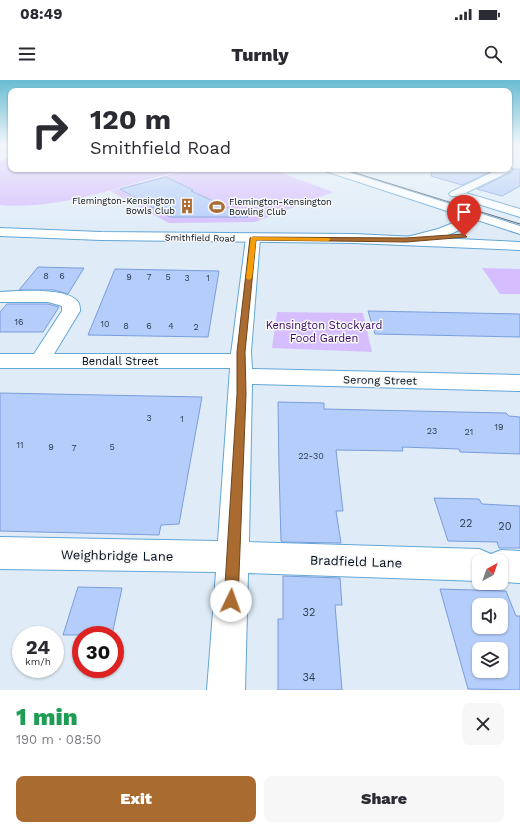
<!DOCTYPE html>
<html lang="en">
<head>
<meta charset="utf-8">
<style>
  body { margin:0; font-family:"Work Sans",sans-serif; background:#f7f7f7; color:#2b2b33; height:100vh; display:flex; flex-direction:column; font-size:15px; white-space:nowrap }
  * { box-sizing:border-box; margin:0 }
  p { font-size:13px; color:#7c7c81 }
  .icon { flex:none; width:22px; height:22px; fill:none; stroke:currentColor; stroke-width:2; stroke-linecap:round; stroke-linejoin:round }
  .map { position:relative; height:610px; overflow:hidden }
  .details { display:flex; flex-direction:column; background:#fff; flex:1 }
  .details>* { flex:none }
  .guide { position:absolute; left:8px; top:8px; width:504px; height:84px; border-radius:8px; box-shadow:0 1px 3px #0004; background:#fff; color:#2b2b33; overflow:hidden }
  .needle { width:26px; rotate:40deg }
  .tools { position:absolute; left:472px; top:474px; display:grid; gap:8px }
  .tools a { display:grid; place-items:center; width:36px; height:36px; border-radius:8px; background:#fff; box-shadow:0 1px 3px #0004; font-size:20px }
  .speed { position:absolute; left:12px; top:546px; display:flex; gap:8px; font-size:20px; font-weight:700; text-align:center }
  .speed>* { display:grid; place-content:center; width:52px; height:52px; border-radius:50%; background:#fff; box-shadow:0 1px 3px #0004; line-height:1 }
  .speed small { font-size:10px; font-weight:400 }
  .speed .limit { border:6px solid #d22; background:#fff; color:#111 }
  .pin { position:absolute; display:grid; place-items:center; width:34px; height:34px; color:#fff; margin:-41px -17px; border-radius:50% 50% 50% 0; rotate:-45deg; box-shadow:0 0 4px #0007 }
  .pin .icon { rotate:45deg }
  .me { position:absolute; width:44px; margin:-22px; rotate:3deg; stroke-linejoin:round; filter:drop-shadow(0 0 3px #0008) }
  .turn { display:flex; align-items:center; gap:14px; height:84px; padding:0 16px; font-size:18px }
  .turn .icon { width:52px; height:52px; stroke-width:2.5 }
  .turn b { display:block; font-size:28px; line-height:34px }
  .round { display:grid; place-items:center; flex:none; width:42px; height:42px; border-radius:8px; background:#f7f7f7 }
  .overview { display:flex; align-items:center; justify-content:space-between; height:68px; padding:0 16px }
  h1 { font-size:24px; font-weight:800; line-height:30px; color:#1e9e55 }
  .cta { display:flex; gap:8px; margin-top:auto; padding:8px 16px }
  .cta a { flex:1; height:46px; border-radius:8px; background:#a96b30; color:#fff; font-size:16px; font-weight:800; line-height:46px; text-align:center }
  .cta a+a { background:#f7f7f7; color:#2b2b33 }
  .status { display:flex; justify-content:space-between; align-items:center; height:28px; padding:0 20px; background:#fff; direction:ltr }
  .status svg { height:11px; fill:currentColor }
  header { display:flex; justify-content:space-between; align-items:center; height:52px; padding:0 16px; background:#fff; font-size:18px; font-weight:800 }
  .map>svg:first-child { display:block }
  .green { fill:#d6befe }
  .building { fill:#b4cdfa; stroke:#7a9ddb; fill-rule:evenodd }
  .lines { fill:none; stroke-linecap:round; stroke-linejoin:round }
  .street-casing { stroke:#62a6d6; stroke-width:2 }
  .secondary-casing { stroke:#62a6d6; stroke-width:2 }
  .primary-casing { stroke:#62a6d6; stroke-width:2 }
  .highway-casing { stroke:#62a6d6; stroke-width:2 }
  .street { fill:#fff; fill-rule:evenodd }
  .secondary { fill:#fff; fill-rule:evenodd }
  .primary { fill:#fff; fill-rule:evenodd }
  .highway { fill:#fff; fill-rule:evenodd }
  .tram { stroke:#4a5763; stroke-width:1 }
  .route { fill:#a96b30; stroke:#6e461f }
  .slow { fill:#f59e0b }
  .labels { text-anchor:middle; stroke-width:3; stroke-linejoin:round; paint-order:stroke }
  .far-poi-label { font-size:9px; fill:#000d1a; stroke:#f7f7f7; text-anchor:end }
  .far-street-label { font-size:9px; fill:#000d1a; stroke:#f7f7f7 }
  .number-label { font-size:9px; fill:#2d3d52 }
  .park-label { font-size:11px; fill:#380463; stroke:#f7f7f7 }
  .street-label { font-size:11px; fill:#000d1a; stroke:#f7f7f7 }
  .near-number-label { font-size:11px; fill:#2d3d52 }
  .near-street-label { font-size:13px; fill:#000d1a; stroke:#f7f7f7 }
</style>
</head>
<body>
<div class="status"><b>08:49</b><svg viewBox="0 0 49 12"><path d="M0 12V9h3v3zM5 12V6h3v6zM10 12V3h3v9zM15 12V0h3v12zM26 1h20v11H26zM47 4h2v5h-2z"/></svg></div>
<header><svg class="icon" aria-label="menu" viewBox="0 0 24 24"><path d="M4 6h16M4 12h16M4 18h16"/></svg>Turnly<svg class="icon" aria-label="search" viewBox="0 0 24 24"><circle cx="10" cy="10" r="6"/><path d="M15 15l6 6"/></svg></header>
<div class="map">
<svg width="520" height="610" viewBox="0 0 520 610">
  <rect width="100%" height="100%" fill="#dfecf7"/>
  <!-- green -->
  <path class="green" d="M 11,75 L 11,89 L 185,89 C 128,104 59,131 0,125 L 0,82 Z
    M 191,89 L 271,89 L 333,112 L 255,142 L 169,143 L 110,111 Z
    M 482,188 L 520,189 L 520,214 L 500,214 Z
    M 277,232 L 363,233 L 372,272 L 272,268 Z"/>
  <!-- building -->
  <path class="building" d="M 432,89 L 496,89 L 462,105 L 431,96 Z
    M 513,89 L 520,89 L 520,106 L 502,116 L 477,109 L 512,92 Z
    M 166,97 L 193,110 L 191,111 L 248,137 L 170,137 L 120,109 Z
    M 38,187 L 77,188 L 84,188 L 68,214 L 54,210 L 19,210 Z
    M 115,189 L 219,191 L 208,257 L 88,255 Z
    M 7,224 L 48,224 L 59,227 L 43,252 L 0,252 L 0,232 Z
    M 368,231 L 520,234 L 520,257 L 375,254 Z
    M 0,313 L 202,317 L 179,444 L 161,445 L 159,455 L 0,451 Z
    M 278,322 L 324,323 L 324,329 L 506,333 L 509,336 L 520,337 L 520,374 L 460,372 L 459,369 L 402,367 L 403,371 L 336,370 L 343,431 L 336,431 L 341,463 L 283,462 L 281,461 L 279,388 Z
    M 434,418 L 479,419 L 482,424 L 520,426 L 520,468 L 499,468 L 497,462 L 448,461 Z
    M 283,496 L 340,498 L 342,525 L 335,525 L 342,610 L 278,610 L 278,539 L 283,539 Z
    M 78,507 L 122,508 L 112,555 L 63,555 Z
    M 440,509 L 506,511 L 516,536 L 520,536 L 520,610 L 468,609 ZM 479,525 L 501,525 L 501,547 L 479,547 ZM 479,569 L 501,569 L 501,591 L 479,591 Z"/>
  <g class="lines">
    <defs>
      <path id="street" d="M 509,86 L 512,89 L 511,91 L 459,116 L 451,116 L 449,114 L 451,112 L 499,89 L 509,89 Z
        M 253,154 L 258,155 L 260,158 L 251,272 L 252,289 L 520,295 L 520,311 L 252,304 L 249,462 L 479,469 L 491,474 L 501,470 L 520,471 L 520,503 L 501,502 L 501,481 L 479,481 L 479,501 L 248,493 L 245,610 L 207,610 L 216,492 L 0,489 L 0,457 L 218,461 L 230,288 L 0,288 L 0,274 L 34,274 L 62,231 L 62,226 L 48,222 L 0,222 L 0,212 C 17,211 68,207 78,222 C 80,225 80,228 80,231 L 54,274 L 231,274 L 246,158 L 248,155 Z"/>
      <path id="secondary" d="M 324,89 L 339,89 L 520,146 L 520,154 L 468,137 L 464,148 L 448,155 L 412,164 L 407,163 L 405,160 L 407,157 L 438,149 L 453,143 L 455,136 L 450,132 L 325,91 Z
        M 466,113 L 520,129 L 520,137 L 462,119 L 460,117 L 462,115 Z"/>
      <path id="primary" d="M 0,65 L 9,65 L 0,70 Z"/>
      <path id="highway" d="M 0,148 L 101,152 L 354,154 L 520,162 L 520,170 L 354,163 L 101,160 L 0,156 Z"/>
    </defs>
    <!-- street casing -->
    <use href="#street" class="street-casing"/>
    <!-- secondary casing -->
    <use href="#secondary" class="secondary-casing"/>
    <!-- primary casing -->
    <use href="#primary" class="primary-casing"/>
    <!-- highway casing -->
    <use href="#highway" class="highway-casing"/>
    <!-- street -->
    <use href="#street" class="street"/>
    <!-- secondary -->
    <use href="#secondary" class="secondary"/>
    <!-- primary -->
    <use href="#primary" class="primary"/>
    <!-- highway -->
    <use href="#highway" class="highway"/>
    <!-- tram -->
    <path class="tram" d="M 343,89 L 520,144"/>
  </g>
  <!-- sky -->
  <linearGradient id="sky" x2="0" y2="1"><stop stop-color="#68bcd3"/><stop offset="0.43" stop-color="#f1f6fb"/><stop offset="1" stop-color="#f1f6fb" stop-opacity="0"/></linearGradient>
  <rect width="520" height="150" fill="url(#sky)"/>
  <!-- route -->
  <path class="route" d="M 464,154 L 467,157 L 406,162 L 256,160 L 245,272 L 246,314 L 238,521 L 236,526 L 231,528 L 226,526 L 224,521 L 237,314 L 237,272 L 250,158 L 253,157 L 406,158 Z"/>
  <!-- slow -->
  <path class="slow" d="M 251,157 L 328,158 L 331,159 L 328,161 L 256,160 L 252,198 L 249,200 L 246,198 Z"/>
  <!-- icons -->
  <defs>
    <symbol id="building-bare" viewBox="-9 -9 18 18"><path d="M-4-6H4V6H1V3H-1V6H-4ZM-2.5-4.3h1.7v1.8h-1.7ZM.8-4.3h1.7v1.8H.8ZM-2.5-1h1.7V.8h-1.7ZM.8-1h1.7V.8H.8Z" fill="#a96b30" stroke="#f7f7f7" stroke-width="2.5" paint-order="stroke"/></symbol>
    <symbol id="stadium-bare" viewBox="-9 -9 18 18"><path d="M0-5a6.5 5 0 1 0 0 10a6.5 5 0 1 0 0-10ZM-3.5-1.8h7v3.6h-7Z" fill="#a96b30" stroke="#f7f7f7" stroke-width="2.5" paint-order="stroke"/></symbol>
  </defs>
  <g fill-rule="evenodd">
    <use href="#building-bare" x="176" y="115" width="22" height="22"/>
    <use href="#stadium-bare" x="206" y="116" width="22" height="22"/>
  </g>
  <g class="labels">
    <!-- far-poi labels -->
    <g class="far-poi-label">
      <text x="175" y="124">Flemington-Kensington<tspan x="175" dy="10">Bowls Club</tspan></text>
      <text x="229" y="125" text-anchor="start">Flemington-Kensington<tspan x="229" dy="10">Bowling Club</tspan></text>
    </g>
    <!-- far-street labels -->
    <g class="far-street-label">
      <text transform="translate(200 158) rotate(1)" y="3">Smithfield Road</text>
    </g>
    <!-- number labels -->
    <g class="number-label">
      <text x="46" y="199">8</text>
      <text x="62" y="199">6</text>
      <text x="129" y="200">9</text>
      <text x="149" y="200">7</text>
      <text x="168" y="200">5</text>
      <text x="187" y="201">3</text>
      <text x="208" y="201">1</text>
      <text x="19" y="245">16</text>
      <text x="105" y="247">10</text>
      <text x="126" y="249">8</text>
      <text x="149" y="249">6</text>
      <text x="171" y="249">4</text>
      <text x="196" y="250">2</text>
      <text x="149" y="341">3</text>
      <text x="182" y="342">1</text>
      <text x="499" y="350">19</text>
      <text x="432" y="354">23</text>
      <text x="469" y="355">21</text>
      <text x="20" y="368">11</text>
      <text x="51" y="370">9</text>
      <text x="112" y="370">5</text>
      <text x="74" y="371">7</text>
      <text x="311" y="379">22-30</text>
    </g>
    <!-- park labels -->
    <g class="park-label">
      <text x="324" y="249">Kensington Stockyard<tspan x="324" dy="13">Food Garden</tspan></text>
    </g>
    <!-- street labels -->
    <g class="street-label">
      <text x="120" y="285">Bendall Street</text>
      <text transform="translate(380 300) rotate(1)" y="4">Serong Street</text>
    </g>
    <!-- near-number labels -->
    <g class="near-number-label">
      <text x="466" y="447">22</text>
      <text x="505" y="450">20</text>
      <text x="309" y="536">32</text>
      <text x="309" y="601">34</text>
    </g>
    <!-- near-street labels -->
    <g class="near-street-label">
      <text transform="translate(117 475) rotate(1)" y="5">Weighbridge Lane</text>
      <text transform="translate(356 481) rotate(2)" y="5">Bradfield Lane</text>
    </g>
  </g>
</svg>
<div class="tools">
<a><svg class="needle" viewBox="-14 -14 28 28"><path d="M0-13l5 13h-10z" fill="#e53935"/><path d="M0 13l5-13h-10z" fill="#7c7c81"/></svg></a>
<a><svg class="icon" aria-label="sound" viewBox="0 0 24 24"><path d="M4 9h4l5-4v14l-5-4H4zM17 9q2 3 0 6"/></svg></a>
<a><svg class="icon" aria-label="layers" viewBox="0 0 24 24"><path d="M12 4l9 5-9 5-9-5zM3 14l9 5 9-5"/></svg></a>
</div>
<div class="speed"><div>24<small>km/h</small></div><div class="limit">30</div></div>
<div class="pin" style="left:464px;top:156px;background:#d93025"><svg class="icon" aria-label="arrive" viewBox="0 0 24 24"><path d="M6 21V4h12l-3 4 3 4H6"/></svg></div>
<svg class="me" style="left:231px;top:521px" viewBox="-20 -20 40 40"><circle r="19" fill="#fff"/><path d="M0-13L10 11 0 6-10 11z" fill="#a96b30"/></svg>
<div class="guide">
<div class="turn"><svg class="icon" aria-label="right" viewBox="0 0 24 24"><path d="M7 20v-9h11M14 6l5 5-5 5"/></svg><div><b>120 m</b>Smithfield Road</div></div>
</div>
</div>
<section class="details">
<div class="overview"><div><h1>1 min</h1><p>190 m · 08:50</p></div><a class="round"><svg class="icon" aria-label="close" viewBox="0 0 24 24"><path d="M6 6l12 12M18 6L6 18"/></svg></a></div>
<div class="cta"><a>Exit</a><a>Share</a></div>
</section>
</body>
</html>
